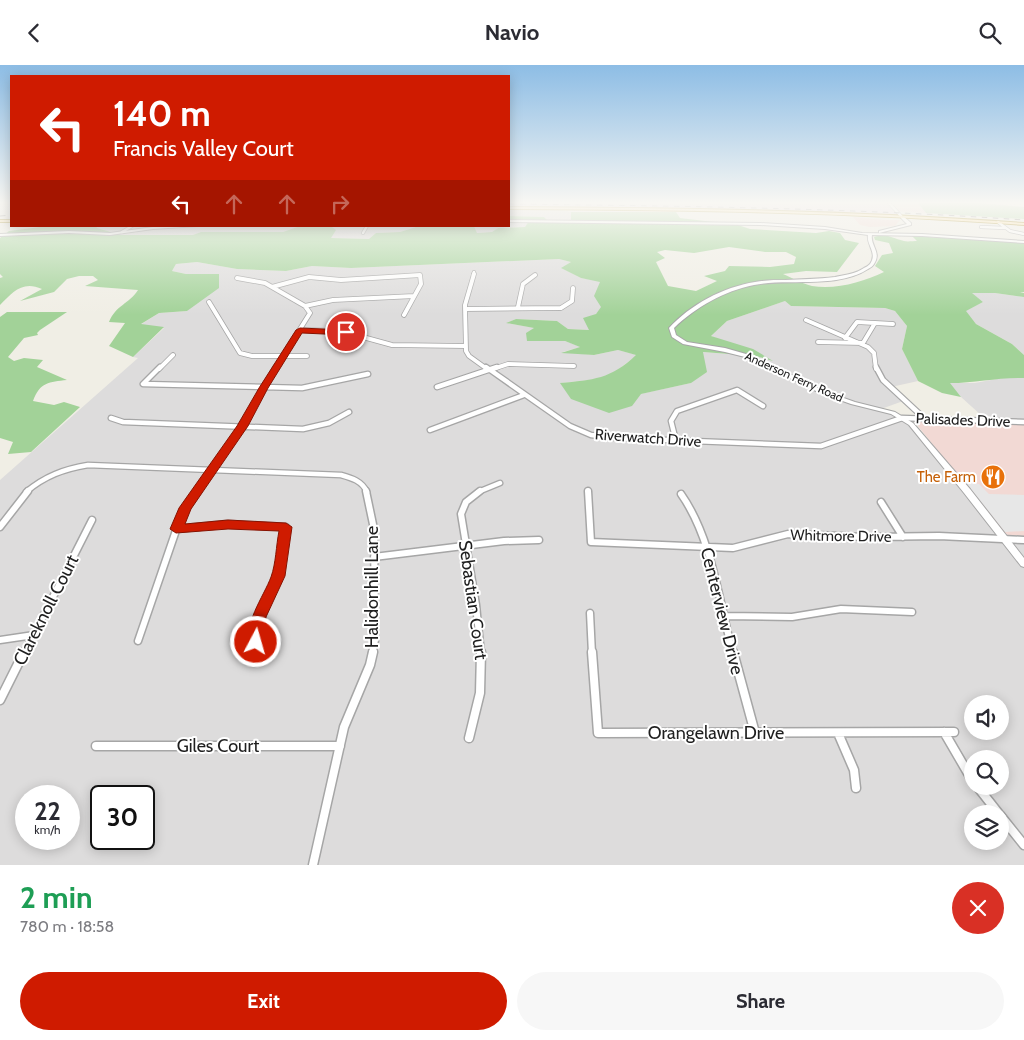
<!DOCTYPE html>
<html lang="en">
<head>
<meta charset="utf-8">
<style>
  body { margin:0; font-family:Cabin,sans-serif; background:#f7f7f7; color:#2b2b33; height:100vh; display:flex; flex-direction:column; font-size:19px; white-space:nowrap }
  * { box-sizing:border-box; margin:0 }
  p { font-size:16px; color:#7c7c81 }
  .icon { flex:none; width:28px; height:28px; fill:none; stroke:currentColor; stroke-width:2; stroke-linecap:round; stroke-linejoin:round }
  .map { position:relative; height:800px; overflow:hidden }
  .side { display:flex; flex-direction:column; background:#fff; flex:1 }
  .side>* { flex:none }
  .banner { position:absolute; left:10px; top:10px; width:500px; height:152px; border-radius:0px; box-shadow:0 2px 12px #0003; background:#cf1b00; color:#fff; overflow:hidden }
  .tools { position:absolute; left:964px; top:630px; display:grid; gap:10px }
  .tools a { display:grid; place-items:center; width:45px; height:45px; border-radius:50%; background:#fff; box-shadow:0 2px 12px #0003; font-size:25px }
  .speed { position:absolute; left:15px; top:720px; display:flex; gap:10px; font-size:25px; font-weight:700; text-align:center }
  .speed>* { display:grid; place-content:center; width:65px; height:65px; border-radius:50%; background:#fff; box-shadow:0 2px 12px #0003; line-height:1 }
  .speed small { font-size:12px; font-weight:400 }
  .speed .limit { border:2px solid #111; border-radius:8px; background:#fff; color:#111 }
  .pin { position:absolute; display:grid; place-items:center; width:42px; height:42px; color:#fff; margin:-21px; border:2px solid #fff; border-radius:50%; box-shadow:0 1px 5px #0007 }
  .me { position:absolute; width:55px; margin:-28px; rotate:6deg; stroke-linejoin:round; filter:drop-shadow(0 0 4px #0008) }
  .turn { display:flex; align-items:center; gap:18px; height:105px; padding:0 20px; font-size:22px }
  .turn .icon { width:65px; height:65px; stroke-width:2.5 }
  .turn b { display:block; font-size:35px; line-height:42px }
  .lanes { display:flex; align-items:center; height:48px; padding:0 20px; background:#0003; justify-content:center; gap:25px; direction:ltr }
  .lanes .off { opacity:.35 }
  .round { display:grid; place-items:center; flex:none; width:52px; height:52px; border-radius:26px; background:#f7f7f7 }
  .headline { display:flex; align-items:center; justify-content:space-between; height:85px; padding:0 20px }
  h1 { font-size:30px; font-weight:800; line-height:38px; color:#1e9e55 }
  .primary-button { display:flex; gap:10px; margin-top:auto; padding:10px 20px }
  .primary-button a { flex:1; height:58px; border-radius:30px; background:#cf1b00; color:#fff; font-size:20px; font-weight:800; line-height:58px; text-align:center }
  .primary-button a+a { background:#f7f7f7; color:#2b2b33 }
  header { display:flex; justify-content:space-between; align-items:center; height:65px; padding:0 20px; background:#fff; font-size:22px; font-weight:800 }
  .map>svg:first-child { display:block }
  .residential { fill:#dddcdc; fill-rule:evenodd }
  .commercial { fill:#f2d9d4 }
  .industrial { fill:#ead7e4 }
  .forest { fill:#a2d298; fill-rule:evenodd }
  .parking { fill:#e7e7e7 }
  .lines { fill:none; stroke-linecap:round; stroke-linejoin:round }
  .minor-far4-casing { stroke:#a6a6a6; stroke-width:4 }
  .minor-far3-casing { stroke:#a6a6a6; stroke-width:5.5 }
  .minor-far2-casing { stroke:#a6a6a6; stroke-width:7 }
  .minor-far1-casing { stroke:#a6a6a6; stroke-width:9 }
  .minor-casing { stroke:#a6a6a6; stroke-width:11 }
  .tertiary-casing { stroke:#a6a6a6; stroke-width:2 }
  .primary-casing { stroke:#9b7b00; stroke-width:2 }
  .minor-far4 { stroke:#fff; stroke-width:2.5 }
  .minor-far3 { stroke:#fff; stroke-width:4 }
  .minor-far2 { stroke:#fff; stroke-width:4.5 }
  .minor-far1 { stroke:#fff; stroke-width:6 }
  .minor { stroke:#fff; stroke-width:8 }
  .tertiary { fill:#fff; fill-rule:evenodd }
  .primary { fill:#ffe19c; fill-rule:evenodd }
  .rail { stroke:#6d6d6d; stroke-width:1; stroke-dasharray:5.5 5.5; stroke-linecap:butt }
  .route { fill:#cf1b00; stroke:#871200 }
  .labels { text-anchor:middle; stroke-width:4; stroke-linejoin:round; paint-order:stroke }
  .far-street-label { font-size:12px; fill:#1f1f1f; stroke:#fff }
  .street-label { font-size:15px; fill:#1f1f1f; stroke:#fff }
  .food-label { font-size:15px; fill:#c56008; stroke:#fff; text-anchor:end }
  .near-street-label { font-size:18px; fill:#1f1f1f; stroke:#fff }
</style>
</head>
<body>
<header><svg class="icon" aria-label="back" viewBox="0 0 24 24"><path d="M15 5l-7 7 7 7"/></svg>Navio<svg class="icon" aria-label="search" viewBox="0 0 24 24"><circle cx="10" cy="10" r="6"/><path d="M15 15l6 6"/></svg></header>
<div class="map">
<svg width="1024" height="800" viewBox="0 0 1024 800">
  <rect width="100%" height="100%" fill="#f0eee5"/>
  <!-- residential -->
  <path class="residential" d="M 509,143 L 548,143 L 571,147 L 571,156 L 549,158 L 544,152 L 509,151 Z
    M 509,155 L 530,155 L 525,162 L 498,163 L 492,167 L 477,168 L 474,161 L 509,161 Z
    M 96,161 L 300,161 L 283,167 L 201,167 L 194,170 L 121,170 L 97,163 Z
    M 302,161 L 419,161 L 400,167 L 376,168 L 370,174 L 331,173 Z
    M 559,194 L 571,197 L 562,203 L 581,213 L 600,216 L 602,242 L 596,249 L 589,265 L 568,264 L 557,256 L 516,254 L 507,258 L 535,263 L 528,276 L 565,276 L 581,282 L 563,287 L 594,290 L 618,285 L 637,290 L 611,310 L 592,315 L 561,318 L 631,341 L 640,329 L 691,318 L 702,287 L 757,291 L 771,295 L 711,271 L 727,256 L 785,236 L 791,241 L 885,243 L 895,246 L 907,261 L 902,284 L 918,316 L 891,322 L 906,335 L 881,344 L 911,359 L 1004,474 L 1024,475 L 1024,800 L 0,800 L 0,415 L 138,293 L 133,292 L 164,263 L 140,260 L 159,248 L 187,246 L 219,209 L 186,209 L 172,206 L 176,199 L 197,197 L 237,204 L 286,206 L 312,201 L 351,203 ZM 972,639 L 1000,639 L 1000,666 L 972,666 ZM 972,694 L 1000,694 L 1000,721 L 972,721 ZM 26,731 L 69,731 L 69,774 L 26,774 ZM 101,731 L 144,731 L 144,774 L 101,774 ZM 972,749 L 1000,749 L 1000,776 L 972,776 Z
    M 971,228 L 995,228 L 1024,232 L 1024,290 L 1012,279 L 976,259 L 965,246 L 983,237 Z
    M 1007,312 L 1024,313 L 1024,360 L 992,360 L 961,332 L 949,318 L 975,318 Z"/>
  <!-- commercial -->
  <path class="commercial" d="M 885,138 L 918,138 L 926,148 L 893,146 Z
    M 853,152 L 886,155 L 900,155 L 895,161 L 870,162 L 860,160 Z
    M 919,356 L 1024,360 L 1024,471 L 1008,470 L 1001,466 L 918,361 Z"/>
  <!-- industrial -->
  <path class="industrial" d="M 509,138 L 885,138 L 902,152 L 696,145 L 509,143 Z"/>
  <!-- forest -->
  <path class="forest" d="M 918,138 L 980,138 L 1024,142 L 1024,154 L 926,148 Z
    M 571,147 L 676,147 L 680,153 L 738,160 L 750,164 L 816,168 L 829,166 L 840,168 L 845,175 L 859,178 L 837,207 L 806,206 L 783,209 C 792,213 803,219 812,221 C 836,225 863,217 884,207 L 875,201 L 882,190 L 893,188 L 889,178 L 875,175 L 874,172 C 888,168 891,173 904,176 C 907,177 913,176 917,176 L 912,171 L 1024,178 L 1024,227 L 1020,227 L 1024,228 L 1024,232 L 995,228 L 972,228 L 983,237 L 966,246 L 976,259 L 1012,279 L 1024,290 L 1024,313 C 999,312 975,318 950,318 L 961,332 L 942,328 L 918,316 L 902,284 L 907,261 L 895,246 L 885,243 L 791,241 L 785,236 L 727,256 L 711,271 L 753,284 L 773,296 L 756,291 L 703,287 L 707,307 L 691,318 L 641,329 L 632,341 L 609,348 L 571,334 L 560,318 C 593,315 611,314 636,290 L 618,285 L 594,290 L 561,288 L 580,282 L 565,276 L 527,276 L 526,268 L 534,263 L 506,258 L 516,254 L 557,256 L 568,264 L 589,265 L 583,253 L 596,249 L 601,242 L 594,231 L 600,217 L 581,213 L 561,203 L 571,197 L 559,194 L 351,203 L 312,201 L 286,206 L 237,204 L 197,197 L 176,199 L 172,206 L 186,209 L 219,209 L 219,223 L 187,246 L 159,248 L 141,259 L 164,262 L 133,292 L 109,281 L 125,258 L 109,257 C 116,240 129,239 138,225 L 85,221 L 98,215 L 93,211 L 79,211 L 67,214 L 54,227 L 20,236 L 42,224 C 22,215 12,228 0,240 L 0,213 L 3,212 L 0,209 L 0,173 L 9,166 L 40,162 L 96,161 L 97,163 L 121,170 L 193,170 L 201,167 L 283,167 L 300,161 L 332,162 L 336,165 L 331,173 L 369,174 L 376,168 L 400,167 L 419,161 L 474,161 L 477,168 L 492,167 L 498,163 L 525,162 L 529,156 L 509,155 L 509,151 L 544,152 L 550,158 L 571,156 ZM 729,182 L 765,187 L 786,187 L 796,192 L 794,199 L 770,202 L 729,201 L 725,206 L 704,211 L 717,216 L 696,226 L 668,221 L 656,197 L 665,193 L 657,187 L 665,185 L 694,188 Z
    M 7,247 L 67,247 L 40,265 L 37,268 L 38,270 L 24,273 L 8,292 L 14,296 L 24,293 L 43,295 L 37,302 L 67,315 C 49,317 40,317 33,336 L 54,340 L 64,337 L 80,342 L 31,387 L 8,389 L 13,377 L 0,373 L 0,252 Z"/>
  <!-- parking -->
  <path class="parking" d="M 966,418 L 979,419 L 989,429 L 1024,430 L 1024,466 L 1005,467 Z"/>
  <g class="lines">
    <defs>
      <path id="minor-far4" d="M 889,138 L 902,152
        M 998,157 L 1010,166 L 1024,169
        M 981,162 L 1005,163
        M 122,167 L 132,161
        M 363,168 L 367,161
        M 473,210 L 474,207"/>
      <path id="minor-far3" d="M 474,209 L 465,240 L 466,286 L 469,291 L 487,304
        M 237,213 L 265,218 L 305,241 L 310,248 L 275,304
        M 272,222 L 309,212 L 341,215 L 420,210 L 421,219 L 404,250
        M 209,237 L 240,288 L 252,291 L 307,291
        M 305,241 L 333,235 L 414,231
        M 518,242 L 523,219 L 535,210
        M 465,244 L 561,243 L 572,236 L 573,223
        M 806,255 L 868,282 L 874,288 L 876,304
        M 875,258 L 893,259
        M 300,265 L 341,266 L 392,280 L 466,281
        M 818,277 L 863,278 L 875,258 L 857,257 L 845,273
        M 159,304 L 173,290
        M 493,304 L 508,299 L 574,301"/>
      <path id="minor-far2" d="M 160,302 L 143,319 L 302,323 L 368,309
        M 486,302 L 570,361 L 591,370 L 616,373 L 821,381 L 902,353 L 1024,357
        M 876,302 L 883,315 L 925,354
        M 437,322 L 497,302
        M 111,353 L 123,357 L 303,364 L 329,358 L 349,347
        M 430,365 L 524,330
        M 676,376 L 671,356 L 677,346 L 737,325 L 763,341
        M 26,427 C 45,411 64,404 88,400 L 341,410 C 352,413 362,416 367,427
        M 197,427 L 242,361 L 276,302
        M 478,427 L 500,418"/>
      <path id="minor-far1" d="M 366,426 L 374,464 L 375,575 L 372,589
        M 480,426 L 466,437 L 461,449 L 476,540 L 481,589
        M 588,426 L 591,477 L 733,483 L 788,469 L 866,472 L 939,471 L 1024,475
        M 681,429 C 712,473 719,536 733,589
        M 881,437 L 903,472
        M 0,462 L 28,426
        M 176,464 L 227,459 L 286,462 L 278,511 L 259,552 L 256,577
        M 374,492 L 504,476 L 539,475
        M 590,548 L 592,589
        M 723,551 L 792,552 L 841,544 L 912,547
        M 0,575 L 34,570
        M 138,576 L 181,451 L 198,426
        M 24,589 L 92,455"/>
      <path id="minor" d="M 592,587 L 598,668 L 954,667
        M 733,587 L 755,668
        M 0,635 L 24,587
        M 944,667 L 972,715
        M 838,668 L 854,705 L 856,723
        M 469,673 L 480,628 L 481,587
        M 96,681 L 340,681
        M 977,721 L 999,749
        M 1000,750 L 1024,780
        M 313,800 L 344,662 L 370,600 L 373,587"/>
      <path id="tertiary" d="M 901,151 L 903,151 L 911,158 L 911,160 L 879,168 L 879,166 L 907,159 L 901,153 Z
        M 509,155 L 760,158 L 825,162 L 862,168 L 922,169 L 1024,176 L 1024,178 L 922,171 L 872,170 C 870,181 882,187 874,199 C 873,201 870,203 868,204 C 838,224 788,213 754,220 C 724,226 696,242 674,263 L 676,270 L 687,277 L 725,283 L 753,291 L 824,326 L 855,337 L 895,347 L 913,358 L 970,424 L 1024,493 L 1024,502 L 1021,501 L 964,428 L 909,360 L 891,349 L 851,339 L 820,328 L 749,293 L 725,287 L 683,279 L 672,272 L 669,263 C 690,240 723,222 755,217 C 765,215 775,215 785,215 C 802,214 818,214 835,212 C 845,210 855,209 864,203 C 866,202 868,201 870,199 C 878,188 866,180 868,170 L 825,164 L 760,160 L 509,157 Z
        M 168,161 L 198,161 L 153,164 L 110,170 L 69,168 L 0,171 L 0,169 L 69,166 L 110,168 L 153,162 Z"/>
      <path id="primary" d="M 509,142 C 681,143 852,145 1024,158 L 1024,160 C 852,147 681,145 509,144 Z
        M 0,155 L 11,155 L 11,157 L 0,157 Z"/>
    </defs>
    <!-- minor-far4 casing -->
    <use href="#minor-far4" class="minor-far4-casing"/>
    <!-- minor-far3 casing -->
    <use href="#minor-far3" class="minor-far3-casing"/>
    <!-- minor-far2 casing -->
    <use href="#minor-far2" class="minor-far2-casing"/>
    <!-- minor-far1 casing -->
    <use href="#minor-far1" class="minor-far1-casing"/>
    <!-- minor casing -->
    <use href="#minor" class="minor-casing"/>
    <!-- tertiary casing -->
    <use href="#tertiary" class="tertiary-casing"/>
    <!-- primary casing -->
    <use href="#primary" class="primary-casing"/>
    <!-- minor-far4 -->
    <use href="#minor-far4" class="minor-far4"/>
    <!-- minor-far3 -->
    <use href="#minor-far3" class="minor-far3"/>
    <!-- minor-far2 -->
    <use href="#minor-far2" class="minor-far2"/>
    <!-- minor-far1 -->
    <use href="#minor-far1" class="minor-far1"/>
    <!-- minor -->
    <use href="#minor" class="minor"/>
    <!-- tertiary -->
    <use href="#tertiary" class="tertiary"/>
    <!-- primary -->
    <use href="#primary" class="primary"/>
    <!-- rail -->
    <path class="rail" d="M 509,139 C 681,141 853,143 1024,155
      M 0,151 L 11,150"/>
  </g>
  <!-- sky -->
  <linearGradient id="sky" x2="0" y2="1"><stop stop-color="#8dbde5"/><stop offset="0.55" stop-color="#f8f7f3"/><stop offset="1" stop-color="#f8f7f3" stop-opacity="0"/></linearGradient>
  <rect width="1024" height="250" fill="url(#sky)"/>
  <!-- route -->
  <path class="route" d="M 300,263 L 346,265 L 350,267 L 346,270 L 302,268 L 268,323 L 248,361 L 191,444 L 185,459 L 228,455 L 286,458 L 292,462 L 285,511 L 266,552 L 264,577 L 262,582 L 256,584 L 251,582 C 241,562 264,531 271,512 C 276,498 276,481 279,466 L 228,464 L 176,468 L 170,464 L 179,443 L 237,361 L 259,323 L 296,265 Z"/>
  <!-- icons -->
  <defs>
    <symbol id="restaurant-disc" viewBox="-11 -11 22 22"><circle r="9.5" fill="#e8710a" stroke="#fff"/><path d="M-5-6h1v4h1v-4h1v4h1v-4h1v5L-1.5 .5V6h-2V.5L-5-1ZM5-6V6H3V1.5H1.5Q1.5-4 5-6Z" fill="#fff"/></symbol>
  </defs>
  <g fill-rule="evenodd">
    <use href="#restaurant-disc" x="979" y="398" width="28" height="28"/>
  </g>
  <g class="labels">
    <!-- far-street labels -->
    <g class="far-street-label">
      <text transform="translate(794 312) rotate(24)" y="4">Anderson Ferry Road</text>
    </g>
    <!-- street labels -->
    <g class="street-label">
      <text transform="translate(963 355) rotate(2)" y="5">Palisades Drive</text>
      <text transform="translate(648 373) rotate(4)" y="5">Riverwatch Drive</text>
      <text transform="translate(841 471) rotate(1)" y="5">Whitmore Drive</text>
    </g>
    <!-- food labels -->
    <g class="food-label">
      <text x="976" y="417">The Farm</text>
    </g>
    <!-- near-street labels -->
    <g class="near-street-label">
      <text transform="translate(372 522) rotate(-90)" y="6">Halidonhill Lane</text>
      <text transform="translate(473 535) rotate(82)" y="6">Sebastian Court</text>
      <text transform="translate(46 545) rotate(-63)" y="6">Clareknoll Court</text>
      <text transform="translate(722 546) rotate(76)" y="6">Centerview Drive</text>
      <text x="716" y="674">Orangelawn Drive</text>
      <text x="218" y="687">Giles Court</text>
    </g>
  </g>
</svg>
<div class="tools">
<a><svg class="icon" aria-label="sound" viewBox="0 0 24 24"><path d="M4 9h4l5-4v14l-5-4H4zM17 9q2 3 0 6"/></svg></a>
<a><svg class="icon" aria-label="search" viewBox="0 0 24 24"><circle cx="10" cy="10" r="6"/><path d="M15 15l6 6"/></svg></a>
<a><svg class="icon" aria-label="layers" viewBox="0 0 24 24"><path d="M12 4l9 5-9 5-9-5zM3 14l9 5 9-5"/></svg></a>
</div>
<div class="speed"><div>22<small>km/h</small></div><div class="limit">30</div></div>
<div class="pin" style="left:346px;top:267px;background:#d93025"><svg class="icon" aria-label="arrive" viewBox="0 0 24 24"><path d="M6 21V4h12l-3 4 3 4H6"/></svg></div>
<svg class="me" style="left:256px;top:577px" viewBox="-20 -20 40 40"><circle r="17" fill="#cf1b00" stroke="#fff" stroke-width="3"/><path d="M0-11L8 9 0 5-8 9z" fill="#fff"/></svg>
<div class="banner">
<div class="turn"><svg class="icon" aria-label="left" viewBox="0 0 24 24"><path d="M17 20v-9H6M10 6l-5 5 5 5"/></svg><div><b>140 m</b>Francis Valley Court</div></div>
<div class="lanes"><svg class="icon" aria-label="left" viewBox="0 0 24 24"><path d="M17 20v-9H6M10 6l-5 5 5 5"/></svg><svg class="icon off" aria-label="ahead" viewBox="0 0 24 24"><path d="M12 20V5M6 11l6-6 6 6"/></svg><svg class="icon off" aria-label="ahead" viewBox="0 0 24 24"><path d="M12 20V5M6 11l6-6 6 6"/></svg><svg class="icon off" aria-label="right" viewBox="0 0 24 24"><path d="M7 20v-9h11M14 6l5 5-5 5"/></svg></div>
</div>
</div>
<section class="side">
<div class="headline"><div><h1>2 min</h1><p>780 m · 18:58</p></div><a class="round" style="background:#d93025;color:#fff"><svg class="icon" aria-label="close" viewBox="0 0 24 24"><path d="M6 6l12 12M18 6L6 18"/></svg></a></div>
<div class="primary-button"><a>Exit</a><a>Share</a></div>
</section>
</body>
</html>
